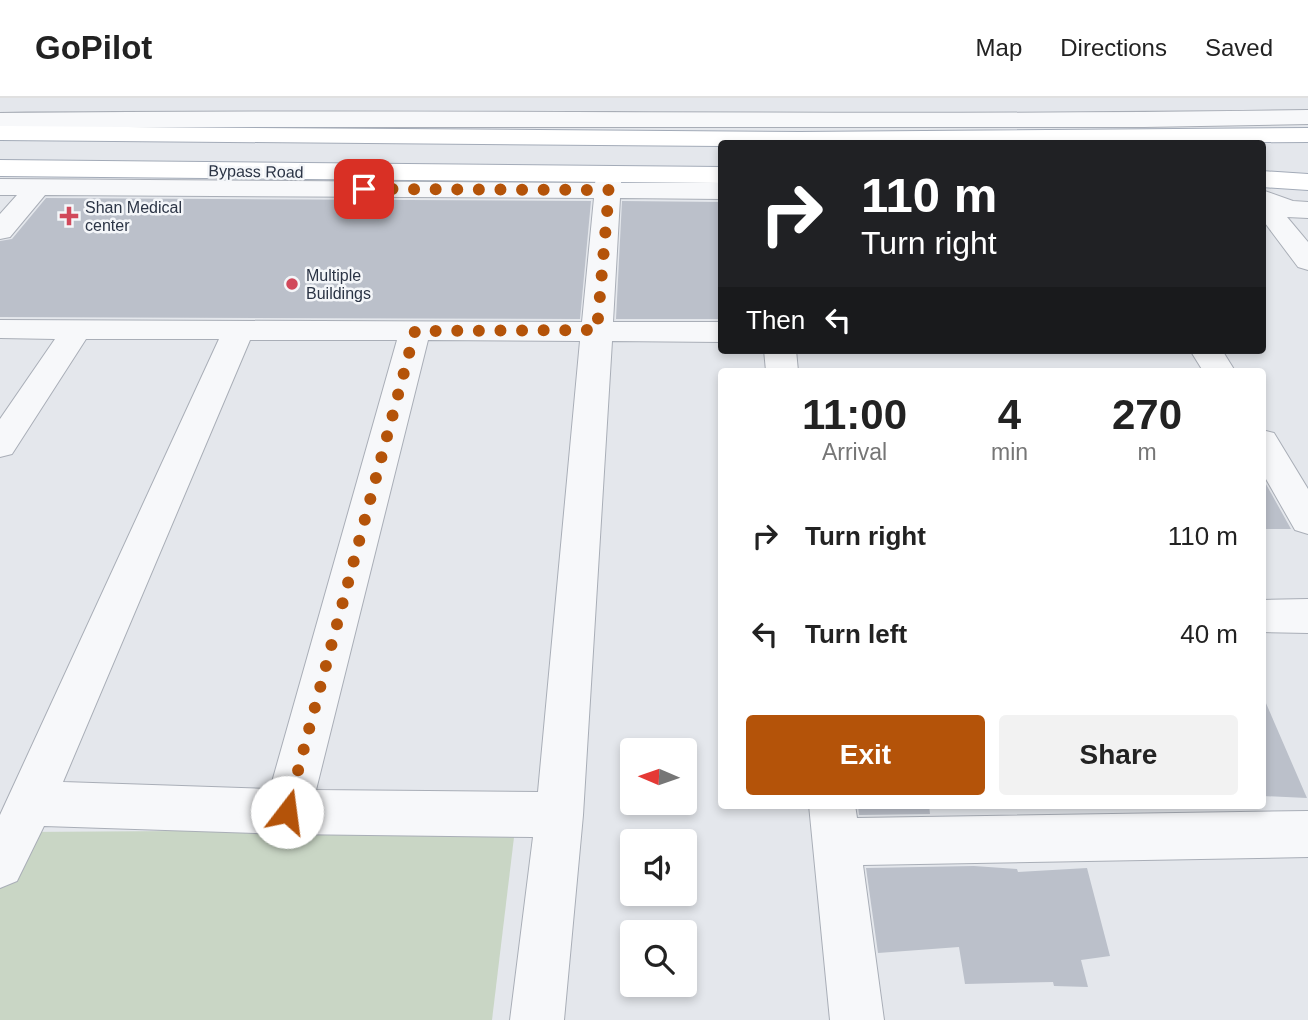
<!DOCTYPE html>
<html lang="en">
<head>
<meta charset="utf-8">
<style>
  body { margin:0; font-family:Helvetica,sans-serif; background:#f2f2f2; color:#222; height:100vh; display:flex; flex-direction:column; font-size:26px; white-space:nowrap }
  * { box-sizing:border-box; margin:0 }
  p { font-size:23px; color:#767676 }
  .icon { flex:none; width:38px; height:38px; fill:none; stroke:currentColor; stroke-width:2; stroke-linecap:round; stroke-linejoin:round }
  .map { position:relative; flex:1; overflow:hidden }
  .drawer { position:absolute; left:718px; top:270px; width:548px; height:441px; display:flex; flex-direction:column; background:#fff; border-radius:7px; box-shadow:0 4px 10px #0003 }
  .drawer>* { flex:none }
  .top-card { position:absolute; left:718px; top:42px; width:548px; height:214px; border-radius:7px; box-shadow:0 4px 10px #0003; background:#202124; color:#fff; overflow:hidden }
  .needle { width:46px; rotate:272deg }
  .buttons { position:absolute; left:620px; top:640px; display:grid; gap:14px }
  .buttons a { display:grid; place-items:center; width:77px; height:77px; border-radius:7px; background:#fff; box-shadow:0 4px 10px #0003; font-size:35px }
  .pin { position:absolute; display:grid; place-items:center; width:60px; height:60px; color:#fff; margin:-30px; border-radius:14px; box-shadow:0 4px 10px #0006 }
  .me { position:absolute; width:77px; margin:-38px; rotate:15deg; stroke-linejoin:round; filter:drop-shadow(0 0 5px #0008) }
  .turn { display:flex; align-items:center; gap:24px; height:147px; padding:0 28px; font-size:32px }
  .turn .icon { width:91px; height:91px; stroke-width:2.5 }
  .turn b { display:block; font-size:49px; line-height:60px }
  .then { display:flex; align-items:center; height:66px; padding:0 28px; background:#0003; gap:14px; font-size:26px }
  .eta { display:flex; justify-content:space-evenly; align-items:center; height:119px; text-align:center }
  .eta b { font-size:42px; font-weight:600; line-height:49px }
  .primary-button { display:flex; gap:14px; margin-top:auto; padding:14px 28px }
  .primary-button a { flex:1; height:80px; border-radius:7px; background:#b45309; color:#fff; font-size:28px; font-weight:600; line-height:80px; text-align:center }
  .primary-button a+a { background:#f2f2f2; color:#222 }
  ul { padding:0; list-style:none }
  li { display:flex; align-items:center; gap:21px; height:98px; padding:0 28px }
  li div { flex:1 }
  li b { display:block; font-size:26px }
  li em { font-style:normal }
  header { display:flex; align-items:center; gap:42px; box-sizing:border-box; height:98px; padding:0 35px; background:#fff; border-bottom:2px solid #e0e0e0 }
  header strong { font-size:33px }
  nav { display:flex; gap:38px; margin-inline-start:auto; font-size:24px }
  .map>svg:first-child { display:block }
  .green { fill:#c9d6c5 }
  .building { fill:#bbc0ca }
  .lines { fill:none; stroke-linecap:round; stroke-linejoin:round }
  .minor-casing { stroke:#a9aeb7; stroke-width:2 }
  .major-casing { stroke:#a3abb8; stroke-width:2 }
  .minor { fill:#f7f8fa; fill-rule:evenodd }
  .major { fill:#fff; fill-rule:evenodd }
  .route { stroke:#b45309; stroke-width:12; stroke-dasharray:0 21.6 }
  .poi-dot { fill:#d1495b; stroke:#f4f6f9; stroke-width:2.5 }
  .labels { text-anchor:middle; stroke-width:5; stroke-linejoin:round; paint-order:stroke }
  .far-street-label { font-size:16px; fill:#2b3445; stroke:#f4f6f9 }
  .far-poi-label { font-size:16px; fill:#2b3445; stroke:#f4f6f9; text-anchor:start }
</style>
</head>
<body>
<header>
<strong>GoPilot</strong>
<nav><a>Map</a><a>Directions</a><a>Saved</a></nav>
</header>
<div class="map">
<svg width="1308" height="922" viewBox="0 0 1308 922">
  <rect width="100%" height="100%" fill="#e4e7ec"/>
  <!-- green -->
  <path class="green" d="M 515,731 L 492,922 L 0,922 L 0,782 L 22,734 Z"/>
  <!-- building -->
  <path class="building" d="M 46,100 L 591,103 L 580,221 L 0,219 L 0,143 L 12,141 Z
    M 622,103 L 721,104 L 721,221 L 616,221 Z
    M 1262,379 L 1291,431 L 1262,431 Z
    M 1262,596 L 1307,700 L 1262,698 Z
    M 858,707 L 929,707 L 930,716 L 859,717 Z
    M 974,768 L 1017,771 L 1018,774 L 1087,770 L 1110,858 L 1081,862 L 1088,889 L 1054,888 L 1053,884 L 965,886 L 959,849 L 878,855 L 866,770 Z"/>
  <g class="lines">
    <defs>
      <path id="minor" d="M 1308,12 L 1308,26 L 1144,29 L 0,29 L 0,15 C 436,10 872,19 1308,12 Z
        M 609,68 L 618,71 L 622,76 L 621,85 L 721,85 L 721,101 L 620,100 L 613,224 L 721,224 L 721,244 L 612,243 L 583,717 L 564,922 L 510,922 L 533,739 L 287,736 L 44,728 L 17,783 L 0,790 L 0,717 L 219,241 L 86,241 L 12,356 L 0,359 L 0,321 L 55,241 L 0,240 L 0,222 L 582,224 L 594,100 L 45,97 L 10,139 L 0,141 L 0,116 L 17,97 L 0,97 L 0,81 L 595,85 L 600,71 ZM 250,242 L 397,242 L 270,691 L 63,684 ZM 428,242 L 580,243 L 538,694 L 316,692 Z
        M 1262,92 L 1293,103 L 1308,104 L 1308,120 L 1287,119 L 1308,144 L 1308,172 L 1298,169 L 1262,121 Z
        M 764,252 L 796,252 L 798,273 L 766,273 Z
        M 1190,252 L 1222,252 L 1235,273 L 1203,273 Z
        M 1262,332 L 1274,335 L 1308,391 L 1308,436 L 1295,432 L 1262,374 Z
        M 1308,501 L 1308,535 L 1262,534 L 1262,502 Z
        M 809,707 L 855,707 L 857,720 L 1308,713 L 1308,759 L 863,767 L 884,922 L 830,922 Z"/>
      <path id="major" d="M 0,28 L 800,34 L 1308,30 L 1308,44 L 721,46 L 721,48 L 0,42 Z
        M 0,62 L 721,69 L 721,85 L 0,78 Z
        M 1262,73 L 1308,76 L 1308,92 L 1262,89 Z"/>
    </defs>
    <!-- minor casing -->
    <use href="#minor" class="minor-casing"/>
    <!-- major casing -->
    <use href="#major" class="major-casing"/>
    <!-- minor -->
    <use href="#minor" class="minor"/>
    <!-- major -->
    <use href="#major" class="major"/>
  </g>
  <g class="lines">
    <!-- route -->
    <path class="route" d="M 287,714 L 415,233 L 597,232 L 609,92 L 364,91"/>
  </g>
  <!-- markers -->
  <g class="poi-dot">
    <path d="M65.5 107.5h7v7h7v7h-7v7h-7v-7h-7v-7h7z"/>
    <circle cx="292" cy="186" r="7"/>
  </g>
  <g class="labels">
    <!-- far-street labels -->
    <g class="far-street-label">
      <text transform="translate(256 73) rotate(1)" y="6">Bypass Road</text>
    </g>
    <!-- far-poi labels -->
    <g class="far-poi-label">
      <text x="85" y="115">Shan Medical<tspan x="85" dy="18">center</tspan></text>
      <text x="306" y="183">Multiple<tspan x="306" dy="18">Buildings</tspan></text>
    </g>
  </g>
</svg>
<div class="buttons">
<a><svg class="needle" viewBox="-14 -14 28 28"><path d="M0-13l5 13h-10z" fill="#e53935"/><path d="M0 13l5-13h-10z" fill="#767676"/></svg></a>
<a><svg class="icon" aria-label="sound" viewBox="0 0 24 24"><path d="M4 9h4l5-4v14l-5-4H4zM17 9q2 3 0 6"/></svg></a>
<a><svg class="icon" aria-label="search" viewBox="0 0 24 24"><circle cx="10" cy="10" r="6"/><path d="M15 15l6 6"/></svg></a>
</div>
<div class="pin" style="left:364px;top:91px;background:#d93025"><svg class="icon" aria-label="arrive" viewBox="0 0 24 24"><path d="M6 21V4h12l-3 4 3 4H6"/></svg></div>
<svg class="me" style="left:287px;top:714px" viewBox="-20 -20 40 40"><circle r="19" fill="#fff"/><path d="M0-13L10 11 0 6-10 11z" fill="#b45309"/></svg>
<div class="top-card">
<div class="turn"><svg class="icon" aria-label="right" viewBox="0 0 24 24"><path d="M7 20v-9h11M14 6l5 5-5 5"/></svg><div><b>110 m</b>Turn right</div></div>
<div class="then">Then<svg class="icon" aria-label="left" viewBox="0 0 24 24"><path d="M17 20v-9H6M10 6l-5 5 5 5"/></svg></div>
</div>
<section class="drawer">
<div class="eta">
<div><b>11:00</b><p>Arrival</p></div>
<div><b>4</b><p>min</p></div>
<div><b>270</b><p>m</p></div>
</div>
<ul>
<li><svg class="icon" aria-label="right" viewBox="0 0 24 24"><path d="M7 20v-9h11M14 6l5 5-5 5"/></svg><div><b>Turn right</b></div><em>110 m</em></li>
<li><svg class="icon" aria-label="left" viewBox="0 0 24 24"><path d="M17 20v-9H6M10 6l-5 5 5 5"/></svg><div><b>Turn left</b></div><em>40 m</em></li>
</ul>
<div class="primary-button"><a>Exit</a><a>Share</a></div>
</section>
</div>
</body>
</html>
